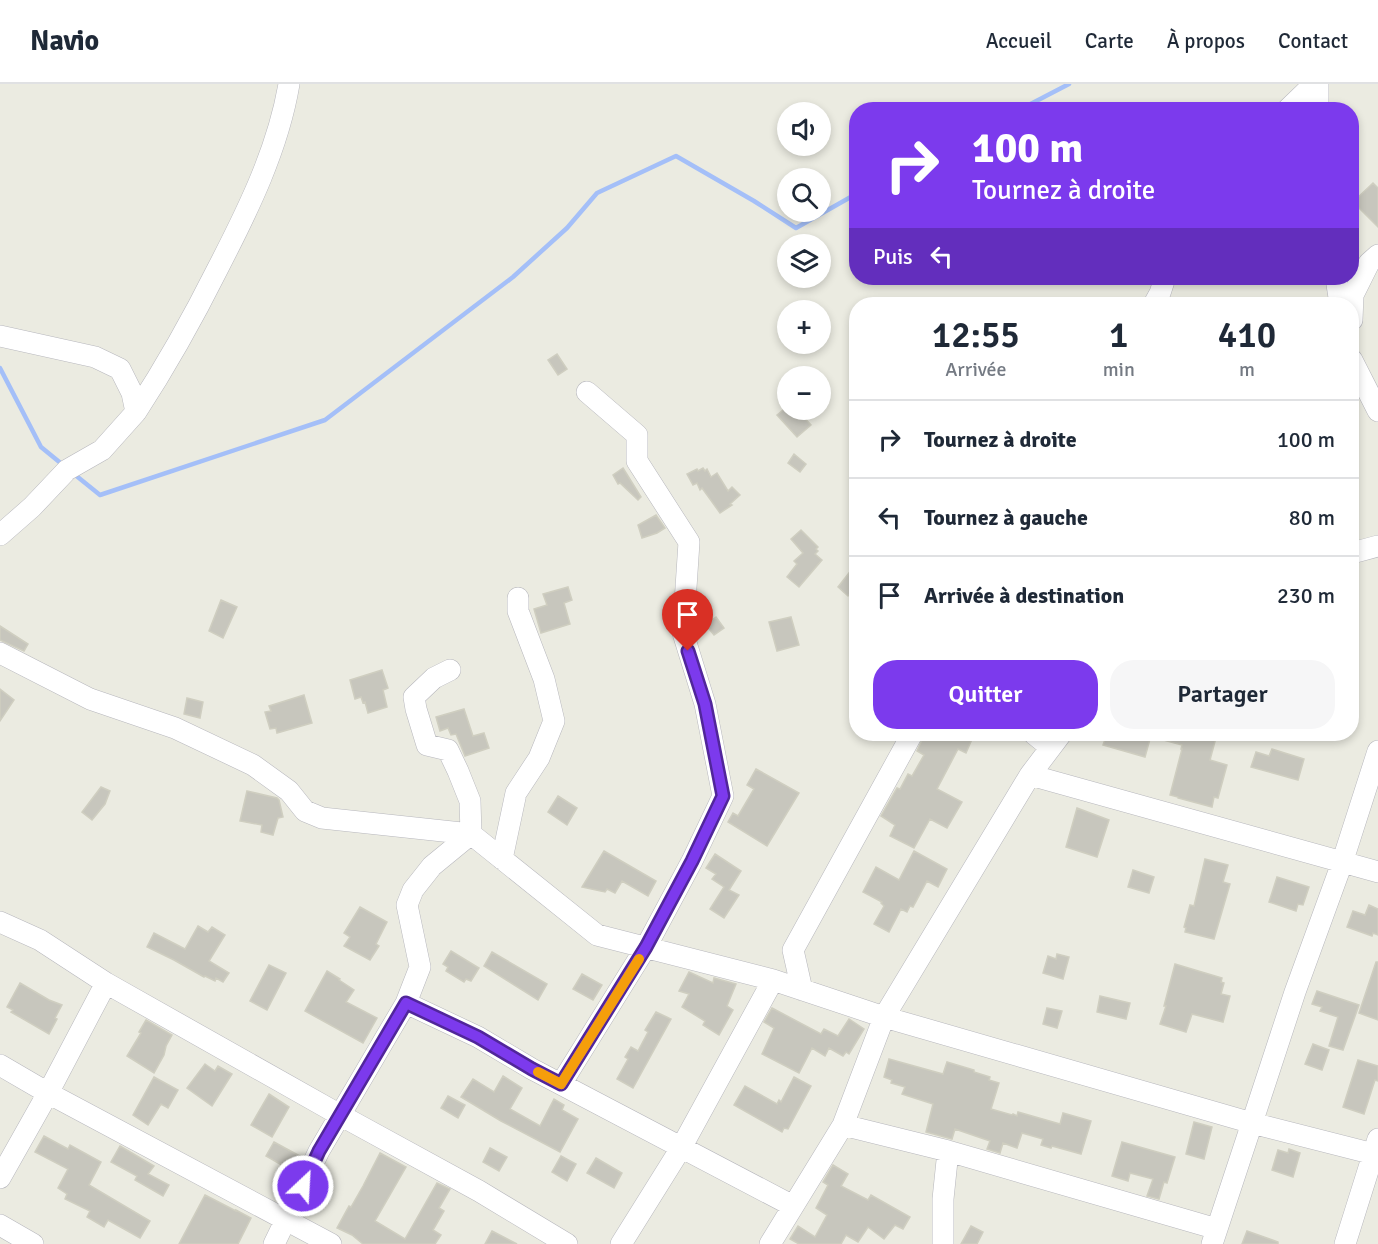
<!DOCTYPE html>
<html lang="fr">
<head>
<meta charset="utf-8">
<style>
  body { margin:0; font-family:Signika,sans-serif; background:#f6f6f7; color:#1f2937; height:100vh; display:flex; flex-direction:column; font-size:22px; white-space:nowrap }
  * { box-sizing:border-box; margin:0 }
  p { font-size:20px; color:#747a83 }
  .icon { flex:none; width:33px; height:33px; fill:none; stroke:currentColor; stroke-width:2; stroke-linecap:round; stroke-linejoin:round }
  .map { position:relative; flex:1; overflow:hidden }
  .panel { position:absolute; left:849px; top:213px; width:510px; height:444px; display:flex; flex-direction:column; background:#fff; border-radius:24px; box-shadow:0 3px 9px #0003 }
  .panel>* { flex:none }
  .banner { position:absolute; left:849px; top:18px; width:510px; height:183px; border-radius:24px; box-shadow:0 3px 9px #0003; background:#7c3aed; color:#fff; overflow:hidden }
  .tools { position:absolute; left:777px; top:18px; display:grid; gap:12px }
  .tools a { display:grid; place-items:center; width:54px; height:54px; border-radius:50%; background:#fff; box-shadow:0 3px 9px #0003; font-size:30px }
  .pin { position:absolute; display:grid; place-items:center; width:51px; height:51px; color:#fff; margin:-62px -26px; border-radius:50% 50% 50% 0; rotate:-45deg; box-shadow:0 0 6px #0007 }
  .pin .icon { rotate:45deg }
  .me { position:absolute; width:66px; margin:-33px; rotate:25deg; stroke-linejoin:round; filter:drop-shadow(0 0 4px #0008) }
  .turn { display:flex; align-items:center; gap:21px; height:126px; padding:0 24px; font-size:27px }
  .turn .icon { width:78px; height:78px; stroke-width:2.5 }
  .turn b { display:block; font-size:42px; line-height:51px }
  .then { display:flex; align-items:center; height:57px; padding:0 24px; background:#0003; gap:12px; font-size:22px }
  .eta { display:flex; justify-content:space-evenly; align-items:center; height:102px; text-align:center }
  .eta b { font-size:36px; font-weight:600; line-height:42px }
  .button { display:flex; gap:12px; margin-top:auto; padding:12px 24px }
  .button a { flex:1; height:69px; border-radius:24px; background:#7c3aed; color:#fff; font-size:24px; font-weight:600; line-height:69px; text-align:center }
  .button a+a { background:#f6f6f7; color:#1f2937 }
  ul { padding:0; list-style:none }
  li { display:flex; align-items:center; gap:18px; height:78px; padding:0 24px; border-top:2px solid #e0e1e3 }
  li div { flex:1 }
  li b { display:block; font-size:22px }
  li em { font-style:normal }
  header { display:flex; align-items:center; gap:36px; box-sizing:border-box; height:84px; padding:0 30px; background:#fff; border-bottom:2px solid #e0e1e3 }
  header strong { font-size:28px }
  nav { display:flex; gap:33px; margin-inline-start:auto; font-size:21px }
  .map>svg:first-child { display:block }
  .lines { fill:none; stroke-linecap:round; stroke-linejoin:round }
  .stream { stroke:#a4bff8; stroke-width:4.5 }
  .building { fill:#c7c6bd; stroke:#cfcec0; stroke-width:1.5 }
  .minor-casing { stroke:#b7b7bd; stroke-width:22 }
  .minor { stroke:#fff; stroke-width:21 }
  .route-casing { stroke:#51269a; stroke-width:15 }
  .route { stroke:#7c3aed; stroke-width:10 }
  .slow { stroke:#f59e0b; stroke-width:10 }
</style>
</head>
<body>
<header>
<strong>Navio</strong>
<nav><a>Accueil</a><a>Carte</a><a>À propos</a><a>Contact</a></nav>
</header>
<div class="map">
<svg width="1378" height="1160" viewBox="0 0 1378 1160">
  <rect width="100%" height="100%" fill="#ebebe1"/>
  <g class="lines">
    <!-- stream -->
    <path class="stream" d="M 1019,26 L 1069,0
      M 0,284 L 41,363 L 63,381
      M 74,390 L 100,411 L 325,336 L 513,193 L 567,144 L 597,109 L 676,72 L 754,117 L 796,144 L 856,110"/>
  </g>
  <!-- building -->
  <path class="building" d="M 1373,99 L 1378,104 L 1378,143 L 1353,118 Z
    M 557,270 L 567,285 L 558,291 L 548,276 Z
    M 783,326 L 797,326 L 811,341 L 797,353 L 777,331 Z
    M 794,370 L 806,380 L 800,388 L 788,379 Z
    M 623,384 L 641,413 L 638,416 L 620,399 L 618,400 L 613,391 Z
    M 703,384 L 705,387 L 707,385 L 711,393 L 717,389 L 728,407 L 732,403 L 740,411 L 730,420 L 732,421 L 720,429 L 702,404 L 700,406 L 697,399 L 693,401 L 687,390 L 697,385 L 698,387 Z
    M 656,431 L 665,444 L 657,449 L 642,454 L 638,441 Z
    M 801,446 L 818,463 L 816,465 L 818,467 L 815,470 L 822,476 L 799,503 L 787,493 L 797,480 L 794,477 L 803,469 L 791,455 Z
    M 856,480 L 856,502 L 848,512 L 838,503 Z
    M 568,503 L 572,516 L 564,519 L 570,540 L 541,549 L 534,525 L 547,521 L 543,510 Z
    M 221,516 L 237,523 L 223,554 L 209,547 Z
    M 716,533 L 724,544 L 714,551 L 706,541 Z
    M 791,533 L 799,561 L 777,567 L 769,538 Z
    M 0,542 L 28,560 L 24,567 L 0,556 Z
    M 382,586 L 388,604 L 383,606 L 387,623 L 368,629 L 365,618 L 363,619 L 361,613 L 355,615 L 350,596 Z
    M 0,605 L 14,616 L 0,637 Z
    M 304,611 L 312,639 L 277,649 L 276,644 L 270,645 L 265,628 L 271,627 L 269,622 Z
    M 187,614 L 203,618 L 200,634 L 184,630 Z
    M 464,625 L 473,652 L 484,649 L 489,664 L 465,672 L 456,650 L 451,651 L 448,644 L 440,647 L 436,633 Z
    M 925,650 L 966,650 L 973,653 L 966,669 L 958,665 L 937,705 L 962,718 L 947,744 L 930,735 L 914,764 L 890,752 L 895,741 L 881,732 L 897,704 L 900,705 L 908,690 L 912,692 L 924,671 L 917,667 Z
    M 1107,650 L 1131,650 L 1150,655 L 1145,673 L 1103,661 Z
    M 1152,650 L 1217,650 L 1210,676 L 1227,681 L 1218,714 L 1214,713 L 1212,723 L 1178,714 L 1178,713 L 1170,711 L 1182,665 L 1181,665 L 1182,661 L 1152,653 Z
    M 1272,665 L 1304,675 L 1298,696 L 1251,683 L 1256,668 L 1269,672 Z
    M 756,685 L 799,709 L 767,762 L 728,738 L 733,729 L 738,732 L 754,705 L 747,701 Z
    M 101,703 L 110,707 L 105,720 L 92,736 L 82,728 Z
    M 247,707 L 277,714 L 279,716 L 283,733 L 278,734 L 273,751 L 261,748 L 262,741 L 240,737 Z
    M 558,712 L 577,724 L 567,741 L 548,728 Z
    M 1077,724 L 1109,736 L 1097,773 L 1066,763 Z
    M 604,767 L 656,797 L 648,812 L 622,797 L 615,809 L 607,805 L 605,808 L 582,803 Z
    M 914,767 L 947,785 L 938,803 L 927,797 L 913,823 L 910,822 L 907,828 L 901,825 L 889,848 L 874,840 L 884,822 L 881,819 L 882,818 L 863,808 L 876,783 L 899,796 Z
    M 715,770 L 741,787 L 729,806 L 739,811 L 724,834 L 710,825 L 724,803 L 712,795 L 716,790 L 706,784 Z
    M 1205,775 L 1228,781 L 1223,798 L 1230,800 L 1214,855 L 1185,848 L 1186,844 L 1184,843 L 1190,821 L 1194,822 Z
    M 1133,786 L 1154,793 L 1149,809 L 1128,803 Z
    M 1277,793 L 1309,803 L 1303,821 L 1298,820 L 1296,827 L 1269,818 Z
    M 1369,821 L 1378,825 L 1378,851 L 1373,849 L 1372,852 L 1347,843 L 1353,827 L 1365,831 Z
    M 360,823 L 387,838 L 376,860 L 379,862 L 370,876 L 344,862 L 350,853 L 344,849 Z
    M 198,842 L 208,848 L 212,843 L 225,851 L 209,877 L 229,889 L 223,898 L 216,894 L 215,897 L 205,892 L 204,893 L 174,876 L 147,863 L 154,849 L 185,865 Z
    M 451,867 L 479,884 L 471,897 L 466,895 L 464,898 L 446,887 L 448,883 L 443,880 Z
    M 492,868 L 547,900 L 538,916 L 484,882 Z
    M 1057,870 L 1069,873 L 1063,895 L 1043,889 L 1048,872 L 1056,875 Z
    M 1376,878 L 1378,878 L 1378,936 L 1359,929 Z
    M 1175,880 L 1222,894 L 1221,898 L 1224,899 L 1221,910 L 1230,912 L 1223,938 L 1192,930 L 1186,948 L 1160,940 L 1166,922 L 1164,922 Z
    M 269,881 L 286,889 L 267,926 L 250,917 Z
    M 327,887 L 340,895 L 339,896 L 354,906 L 346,918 L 377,934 L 363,959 L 305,927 Z
    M 689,888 L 713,899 L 714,894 L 736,900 L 727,922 L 733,926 L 719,951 L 703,941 L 705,937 L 682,923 L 689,910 L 679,907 Z
    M 582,890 L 602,901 L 593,916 L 573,905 Z
    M 20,899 L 49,916 L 62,921 L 55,934 L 57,935 L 49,950 L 11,928 L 13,926 L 7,923 Z
    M 1317,907 L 1359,921 L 1343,966 L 1329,962 L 1338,933 L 1320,927 L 1322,923 L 1312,920 Z
    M 1100,912 L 1130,919 L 1126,935 L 1097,928 Z
    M 772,924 L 821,950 L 824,945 L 838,952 L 849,935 L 864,945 L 849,970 L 846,968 L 843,972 L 829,964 L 825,972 L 812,964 L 799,989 L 762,970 L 774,944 L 764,938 Z
    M 1047,924 L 1062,927 L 1057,944 L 1043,940 Z
    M 656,928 L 671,935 L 633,1004 L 617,995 L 628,975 L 625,973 L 631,963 L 638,967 L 648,948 L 645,946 Z
    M 146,936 L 172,951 L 166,962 L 164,971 L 154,989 L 127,972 L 141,949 L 139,948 Z
    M 1313,960 L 1329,966 L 1322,986 L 1305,980 Z
    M 889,975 L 943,990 L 947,978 L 974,986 L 974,988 L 990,993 L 989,996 L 999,999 L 991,1025 L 1012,1031 L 1013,1030 L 1017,1032 L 1018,1028 L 1060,1040 L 1063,1029 L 1091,1037 L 1081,1070 L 1052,1062 L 1051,1064 L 1041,1061 L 1043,1055 L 1022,1049 L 1017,1064 L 1003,1059 L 1000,1069 L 987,1065 L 990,1057 L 955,1045 L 952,1055 L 926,1048 L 933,1020 L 902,1010 L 905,1003 L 891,999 L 892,996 L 884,993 Z
    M 1358,976 L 1378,982 L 1378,997 L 1375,996 L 1364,1030 L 1343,1023 Z
    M 205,980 L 215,987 L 218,982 L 232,990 L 212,1022 L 187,1004 Z
    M 503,992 L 522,1004 L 510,1025 L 540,1042 L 554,1015 L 564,1021 L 562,1026 L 578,1035 L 560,1068 L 501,1037 L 461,1013 L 473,995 L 494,1008 Z
    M 154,993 L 178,1006 L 168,1024 L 161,1020 L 148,1041 L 133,1031 Z
    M 794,993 L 811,1002 L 788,1045 L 784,1044 L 782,1048 L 734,1021 L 745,1002 L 777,1020 L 779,1016 L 781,1018 Z
    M 269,1010 L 289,1023 L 272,1053 L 251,1041 Z
    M 448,1012 L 465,1021 L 458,1034 L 441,1024 Z
    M 1194,1038 L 1212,1043 L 1204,1075 L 1186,1070 Z
    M 44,1052 L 68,1065 L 70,1061 L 101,1078 L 89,1101 L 150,1137 L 140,1154 L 108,1136 L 104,1143 L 87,1133 L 90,1127 L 65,1115 L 67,1110 L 58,1104 L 68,1085 L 35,1068 Z
    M 274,1058 L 300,1072 L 292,1087 L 266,1072 Z
    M 1122,1058 L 1175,1073 L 1167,1099 L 1164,1098 L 1159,1115 L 1147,1112 L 1153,1095 L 1130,1089 L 1128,1097 L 1112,1092 Z
    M 120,1062 L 154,1082 L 148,1090 L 169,1101 L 163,1112 L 135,1096 L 137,1092 L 111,1078 Z
    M 490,1064 L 507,1073 L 499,1087 L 483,1078 Z
    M 1289,1065 L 1300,1069 L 1293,1093 L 1272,1086 L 1278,1066 L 1288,1069 Z
    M 380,1069 L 406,1083 L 375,1137 L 405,1155 L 437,1099 L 450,1105 L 439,1124 L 444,1127 L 433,1146 L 441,1151 L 435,1160 L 363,1160 L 352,1151 L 337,1144 L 349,1122 L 351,1123 L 363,1102 Z
    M 561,1072 L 576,1080 L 567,1097 L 552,1088 Z
    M 596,1074 L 622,1089 L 614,1104 L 587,1089 Z
    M 833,1081 L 848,1090 L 841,1102 L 868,1116 L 871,1111 L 910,1133 L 903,1145 L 895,1141 L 884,1155 L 868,1143 L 858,1158 L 846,1151 L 841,1160 L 799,1160 L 790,1155 L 798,1142 L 815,1153 L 827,1131 L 816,1124 L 828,1101 L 823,1098 Z
    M 205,1111 L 236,1127 L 236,1126 L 251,1134 L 238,1160 L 179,1160 Z
    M 971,1142 L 983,1148 L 977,1160 L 961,1160 Z
    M 492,1147 L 517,1160 L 485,1160 Z
    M 1247,1147 L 1278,1158 L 1278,1160 L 1242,1160 Z"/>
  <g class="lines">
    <defs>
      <path id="minor" d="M 1287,26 L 1314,0
        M 1318,26 L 1318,0
        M 1336,194 L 1340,220
        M 1154,220 L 1160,209 L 1165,194
        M 1352,236 L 1353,211 L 1369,179 L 1378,171
        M 0,252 L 95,273 L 120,285 L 132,309 L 136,328 L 102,366 L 67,386 L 32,423 L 0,451
        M 1352,276 L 1378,327
        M 136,328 C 166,282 193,234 218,184 C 248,126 278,65 289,0
        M 1352,469 L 1378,462
        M 0,569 L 90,615 L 175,644 L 253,681 L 289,707 L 305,727 L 322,734 L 471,750 L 597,851 L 773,896 L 884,933 L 1252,1039 L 1217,1145
        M 1034,650 L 1050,663
        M 1378,667 L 1342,779 L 1295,908 L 1252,1039 L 1378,1071
        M 1030,691 L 1378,788
        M 502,775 L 516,709 L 539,674 L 554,637 L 544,595 L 518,527 L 518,514
        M 0,838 L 40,856 L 106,899 L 340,1031 L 479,1107 L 567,1160
        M 802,906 L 793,866 L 912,650
        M 406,919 L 478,953 L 532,985 L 793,1122
        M 0,981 L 48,1009 L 331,1160
        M 561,1000 L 646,863 L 692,777 L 723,712 L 705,620 L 683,549 L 689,458 L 637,377 L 637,351 L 587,308
        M 843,1041 L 884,933 L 1030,691 L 1061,650
        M 0,1094 L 48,1009 L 106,899
        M 0,1141 L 33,1160
        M 274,1160 L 319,1067 L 406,919 L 420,883 L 407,821 L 413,806 L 432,782 L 471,750 L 470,717 L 458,687 L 448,666 L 427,661 L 416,625 L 414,613 L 434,594 L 450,586
        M 621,1160 L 681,1064 L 773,896
        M 770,1160 L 843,1041 L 948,1067 L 1217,1145 L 1212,1160
        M 943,1160 L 943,1115 L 948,1067
        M 1345,1160 L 1378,1055"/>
    </defs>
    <!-- minor casing -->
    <use href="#minor" class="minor-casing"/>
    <!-- minor -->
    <use href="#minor" class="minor"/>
  </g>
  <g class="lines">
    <defs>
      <path id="route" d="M 303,1102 L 319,1067 L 406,919 L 478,953 L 532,985 L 561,1000 L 646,863 L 692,777 L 723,712 L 705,620 L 688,567"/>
    </defs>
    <!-- route casing -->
    <use href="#route" class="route-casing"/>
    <!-- route -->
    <use href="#route" class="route"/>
    <!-- slow -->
    <path class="slow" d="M 538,988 L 561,1000 L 639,875"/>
  </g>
</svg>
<div class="tools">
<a><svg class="icon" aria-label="sound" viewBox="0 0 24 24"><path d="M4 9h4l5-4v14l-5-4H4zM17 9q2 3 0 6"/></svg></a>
<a><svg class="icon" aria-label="search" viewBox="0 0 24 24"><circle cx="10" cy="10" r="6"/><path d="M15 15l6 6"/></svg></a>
<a><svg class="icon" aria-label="layers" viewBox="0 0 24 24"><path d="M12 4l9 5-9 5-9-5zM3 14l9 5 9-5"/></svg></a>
<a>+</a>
<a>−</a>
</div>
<div class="pin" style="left:688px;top:567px;background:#d93025"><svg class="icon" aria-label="arrive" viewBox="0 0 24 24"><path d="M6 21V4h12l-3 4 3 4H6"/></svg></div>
<svg class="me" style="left:303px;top:1102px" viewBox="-20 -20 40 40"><circle r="17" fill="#7c3aed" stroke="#fff" stroke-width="3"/><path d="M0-11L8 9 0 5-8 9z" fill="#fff"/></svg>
<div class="banner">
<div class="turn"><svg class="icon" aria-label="right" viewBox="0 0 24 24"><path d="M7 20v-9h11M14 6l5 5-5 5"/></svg><div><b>100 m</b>Tournez à droite</div></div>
<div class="then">Puis<svg class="icon" aria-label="left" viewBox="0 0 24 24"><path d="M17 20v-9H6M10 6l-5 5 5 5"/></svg></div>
</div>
<section class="panel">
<div class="eta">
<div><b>12:55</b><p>Arrivée</p></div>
<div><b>1</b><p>min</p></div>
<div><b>410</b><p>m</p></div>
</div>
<ul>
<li><svg class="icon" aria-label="right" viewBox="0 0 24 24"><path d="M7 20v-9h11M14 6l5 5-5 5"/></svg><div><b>Tournez à droite</b></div><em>100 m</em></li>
<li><svg class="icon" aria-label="left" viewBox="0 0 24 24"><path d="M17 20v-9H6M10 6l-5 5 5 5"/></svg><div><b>Tournez à gauche</b></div><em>80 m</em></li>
<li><svg class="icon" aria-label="arrive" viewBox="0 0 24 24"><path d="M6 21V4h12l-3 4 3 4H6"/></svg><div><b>Arrivée à destination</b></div><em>230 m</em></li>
</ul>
<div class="button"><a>Quitter</a><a>Partager</a></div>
</section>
</div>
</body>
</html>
